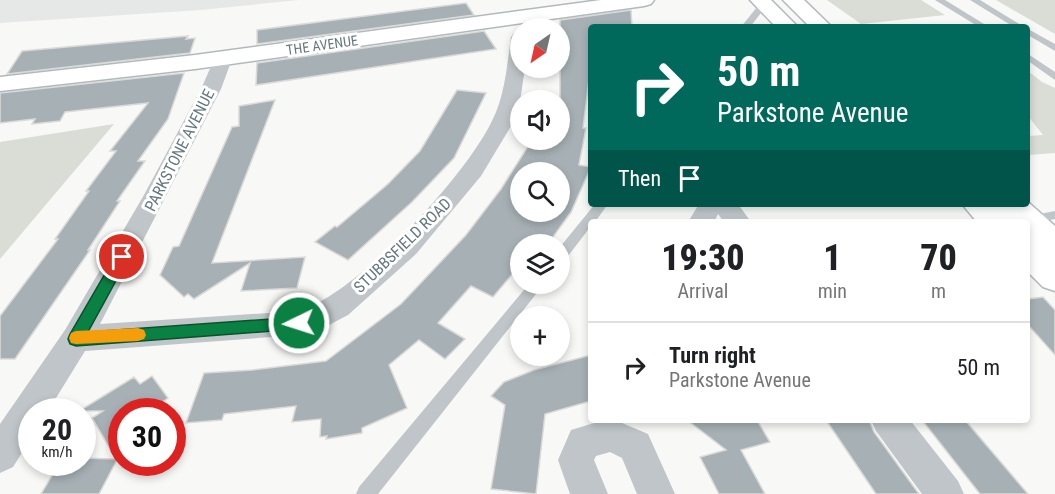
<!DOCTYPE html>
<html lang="en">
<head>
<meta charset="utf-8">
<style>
  body { margin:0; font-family:"Roboto Condensed",sans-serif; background:#f6f6f6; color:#202124; height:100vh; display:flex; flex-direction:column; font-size:22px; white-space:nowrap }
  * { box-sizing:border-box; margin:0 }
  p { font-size:20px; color:#757577 }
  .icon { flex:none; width:33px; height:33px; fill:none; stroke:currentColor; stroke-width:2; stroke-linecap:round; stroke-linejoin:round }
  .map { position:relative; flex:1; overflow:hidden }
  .drawer { position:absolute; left:588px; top:219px; width:442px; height:204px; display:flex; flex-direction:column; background:#fff; border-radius:6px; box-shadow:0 3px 9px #0003 }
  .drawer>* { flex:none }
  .hud { position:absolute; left:588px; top:24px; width:442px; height:183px; border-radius:6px; box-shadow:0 3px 9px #0003; background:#00695c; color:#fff; overflow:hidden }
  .needle { width:39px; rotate:214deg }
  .buttons { position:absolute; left:510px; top:18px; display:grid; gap:12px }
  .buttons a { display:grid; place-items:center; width:60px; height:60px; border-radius:50%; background:#fff; box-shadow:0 3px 9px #0003; font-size:30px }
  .speed { position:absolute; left:18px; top:398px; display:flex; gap:12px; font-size:30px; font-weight:700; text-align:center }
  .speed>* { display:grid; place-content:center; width:78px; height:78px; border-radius:50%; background:#fff; box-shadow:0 3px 9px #0003; line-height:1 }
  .speed small { font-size:15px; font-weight:400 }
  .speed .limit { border:9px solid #d22; background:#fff; color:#111 }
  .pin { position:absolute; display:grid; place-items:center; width:51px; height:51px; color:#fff; margin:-26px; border:3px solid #fff; border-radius:50%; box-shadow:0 2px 6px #0007 }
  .me { position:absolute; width:66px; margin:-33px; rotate:266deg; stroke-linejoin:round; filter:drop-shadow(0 0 4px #0008) }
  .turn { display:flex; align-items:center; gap:21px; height:126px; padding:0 30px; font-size:27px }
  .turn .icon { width:78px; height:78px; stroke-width:2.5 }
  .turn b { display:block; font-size:42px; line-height:51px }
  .then { display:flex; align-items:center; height:57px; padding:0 30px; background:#0003; gap:12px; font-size:22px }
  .eta { display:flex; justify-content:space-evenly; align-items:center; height:102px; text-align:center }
  .eta b { font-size:36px; font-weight:800; line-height:42px }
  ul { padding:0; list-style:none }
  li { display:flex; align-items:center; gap:18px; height:90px; padding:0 30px; border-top:2px solid #e0e0e0 }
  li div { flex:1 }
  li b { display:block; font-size:22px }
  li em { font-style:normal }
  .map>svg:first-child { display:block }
  .built { fill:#e6e8e7 }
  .green { fill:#d9ddd5 }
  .building { fill:#a7b1b5; stroke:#dadad8; stroke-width:1.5; fill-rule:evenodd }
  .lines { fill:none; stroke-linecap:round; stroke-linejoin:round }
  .secondary-casing { stroke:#b2b9bc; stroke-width:3 }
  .highway-casing { stroke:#b3b8bb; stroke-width:3 }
  .lane { fill:#bfc5c8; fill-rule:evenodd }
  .street { fill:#bfc5c8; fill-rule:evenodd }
  .secondary { fill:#fff; fill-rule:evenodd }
  .highway { fill:#fff; fill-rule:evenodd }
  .route { fill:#0b8043; stroke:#07532c; stroke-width:1.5 }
  .slow { fill:#f59e0b }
  .labels { text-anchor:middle; stroke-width:6; stroke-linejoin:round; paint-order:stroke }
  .far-street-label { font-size:14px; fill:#657880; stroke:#fff }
  .street-label { font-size:16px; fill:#657880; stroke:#fff }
</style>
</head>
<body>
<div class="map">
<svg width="1055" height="494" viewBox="0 0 1055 494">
  <rect width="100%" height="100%" fill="#f8f8f6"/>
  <!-- built -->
  <path class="built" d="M 0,0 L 299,0 L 201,10 L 0,23 Z"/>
  <!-- green -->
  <path class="green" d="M 827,0 L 921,0 L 945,15 L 861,24 Z
    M 996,0 L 1055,0 L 1055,34 Z
    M 1028,71 L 1042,82 L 1055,88 L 1055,153 L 1028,155 L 1028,136 L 1043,135 L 1028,116 Z
    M 114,124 L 0,259 L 0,142 Z"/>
  <!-- building -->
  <path class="building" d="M 466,3 L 474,15 L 257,44 L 257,30 Z
    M 631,10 L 632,27 L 591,27 L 591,80 L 589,80 L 583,128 L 586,128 L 579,165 L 591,167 L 571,212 L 548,244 L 520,244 L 520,265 L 493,297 L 471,286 L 438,323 L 465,339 L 445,359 L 419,340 L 389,365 L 407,408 L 362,428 L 362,433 L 326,439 L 327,436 L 320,437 L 321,419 L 292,422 L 296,406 L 224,414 L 222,420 L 186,423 L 204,373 L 252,370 L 326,361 L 401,304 L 466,235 L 501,189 L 532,140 L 560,140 L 560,20 ZM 520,172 L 560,172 L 560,212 L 520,212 Z
    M 484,31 L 496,49 L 256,85 L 257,63 Z
    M 188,36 L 186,39 L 195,38 L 190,53 L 7,74 L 22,51 Z
    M 184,73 L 168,119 L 138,161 L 145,161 L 117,201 L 120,201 L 88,250 L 90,250 L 15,359 L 0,359 L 0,316 L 58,239 L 55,239 L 89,191 L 86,191 L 116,151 L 110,151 L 148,103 L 65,112 L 60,121 L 32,124 L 35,119 L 0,123 L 0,93 Z
    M 457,90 L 486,93 L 454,158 L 412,202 L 348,260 L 315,242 L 335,226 L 337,227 L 388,184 L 420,151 Z
    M 275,100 L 212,263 L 305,257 L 297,288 L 241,291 L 250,263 L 194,299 L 188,294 L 184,297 L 160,275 L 173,247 L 179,246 L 232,127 L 239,126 L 239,106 Z
    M 1043,297 L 1055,310 L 1055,355 L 1028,325 L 1028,299 Z
    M 591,355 L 591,401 L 545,414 L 536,494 L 491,489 L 505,405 L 491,396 L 504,382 L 534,370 Z
    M 152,376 L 168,398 L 149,411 L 122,411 L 122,467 L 117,460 L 99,494 L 41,494 L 60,462 L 82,462 L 82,458 L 116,459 L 92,418 L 103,411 L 79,411 L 134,377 L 140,384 Z
    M 687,420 L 757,420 L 770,442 L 741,450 L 765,494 L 719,494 L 700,457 L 726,450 Z
    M 826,420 L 869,420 L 874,432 L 919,494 L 876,494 Z
    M 922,420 L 965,420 L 1028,494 L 980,494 Z"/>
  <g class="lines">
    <defs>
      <path id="secondary" d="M 601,0 L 654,0 L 651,4 L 644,6 L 195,69 L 0,91 L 0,77 L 195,55 Z"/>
      <path id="highway" d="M 750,0 L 771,0 L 798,27 L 776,27 Z
        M 783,0 L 804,0 L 832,27 L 810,27 Z
        M 1028,202 L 1055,226 L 1055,291 L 1043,287 L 1028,272 L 1028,240 L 1030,241 L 1028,238 L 1028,222 L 977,222 L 962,204 L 1028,204 Z"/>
    </defs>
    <!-- secondary casing -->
    <use href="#secondary" class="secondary-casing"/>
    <!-- highway casing -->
    <use href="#highway" class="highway-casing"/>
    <!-- lane -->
    <path class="lane" d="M 935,0 L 945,0 L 989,27 L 979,27 Z
      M 970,0 L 980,0 L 1024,27 L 1014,27 Z
      M 761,2 L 768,4 L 750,27 L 741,27 Z
      M 1028,29 L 1055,44 L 1055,51 L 1028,35 Z
      M 1028,54 L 1055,72 L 1055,80 L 1028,61 Z
      M 595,204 L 608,204 L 595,222 L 591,222 L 591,226 L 565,260 L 560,261 L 560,247 Z
      M 1055,211 L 1055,219 L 1029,224 L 1023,220 L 1024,217 Z
      M 529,284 L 544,284 L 378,494 L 356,494 L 359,487 Z"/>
    <!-- street -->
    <path class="street" d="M 520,32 L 520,68 L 525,68 L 520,101 L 514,121 L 481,176 L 416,254 L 348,315 L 329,325 L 299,335 L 85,351 L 48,411 L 32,411 L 32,437 L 13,467 L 0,473 L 0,424 L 65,330 L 144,195 L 201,89 L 216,55 L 230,55 L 232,59 L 221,89 L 100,324 L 299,311 C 358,293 465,177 492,121 C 505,96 507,65 511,37 L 514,33 Z
      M 699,204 L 738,204 L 751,222 L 724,222 L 718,214 L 714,222 L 688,222 Z
      M 604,420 L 615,420 L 648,434 L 675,494 L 637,494 L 622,458 L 610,452 L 596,456 L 594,460 L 608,494 L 570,494 L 558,460 L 571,430 Z
      M 871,420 L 910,420 L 958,481 L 964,494 L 922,494 L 876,431 Z"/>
    <!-- secondary -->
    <use href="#secondary" class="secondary"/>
    <!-- highway -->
    <use href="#highway" class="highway"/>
  </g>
  <!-- route -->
  <path class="route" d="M 122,252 L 129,257 L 88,332 L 299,317 L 304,319 L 307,323 L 304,328 L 299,329 L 76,346 L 70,344 L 68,339 L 70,334 L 117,253 Z"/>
  <!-- slow -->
  <path class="slow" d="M 138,328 L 144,330 L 146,335 L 144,339 L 138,341 L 76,344 L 71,343 L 69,338 L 71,333 L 76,331 Z"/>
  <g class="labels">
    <!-- far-street labels -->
    <g class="far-street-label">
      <text transform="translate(322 45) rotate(-8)" y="5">THE AVENUE</text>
    </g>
    <!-- street labels -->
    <g class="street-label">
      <text transform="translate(179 150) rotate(-63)" y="6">PARKSTONE AVENUE</text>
      <text transform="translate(402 245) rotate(-44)" y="6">STUBBSFIELD ROAD</text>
    </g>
  </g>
</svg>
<div class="buttons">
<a><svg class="needle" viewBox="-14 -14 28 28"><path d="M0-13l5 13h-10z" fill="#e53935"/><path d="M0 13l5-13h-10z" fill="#757577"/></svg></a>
<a><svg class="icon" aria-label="sound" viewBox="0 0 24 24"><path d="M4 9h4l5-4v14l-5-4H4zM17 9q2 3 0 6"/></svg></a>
<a><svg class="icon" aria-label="search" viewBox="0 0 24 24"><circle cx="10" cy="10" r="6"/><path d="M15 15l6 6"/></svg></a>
<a><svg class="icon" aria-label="layers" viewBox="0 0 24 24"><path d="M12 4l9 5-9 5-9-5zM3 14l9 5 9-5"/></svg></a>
<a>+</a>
</div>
<div class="speed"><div>20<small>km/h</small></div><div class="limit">30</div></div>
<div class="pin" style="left:122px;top:257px;background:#d93025"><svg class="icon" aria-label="arrive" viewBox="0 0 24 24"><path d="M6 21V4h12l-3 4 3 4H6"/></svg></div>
<svg class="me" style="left:299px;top:323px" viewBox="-20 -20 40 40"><circle r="17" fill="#0b8043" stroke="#fff" stroke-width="3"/><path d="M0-11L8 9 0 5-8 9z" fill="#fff"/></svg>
<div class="hud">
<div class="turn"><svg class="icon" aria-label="right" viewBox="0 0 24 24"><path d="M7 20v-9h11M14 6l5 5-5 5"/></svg><div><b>50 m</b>Parkstone Avenue</div></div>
<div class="then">Then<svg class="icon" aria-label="arrive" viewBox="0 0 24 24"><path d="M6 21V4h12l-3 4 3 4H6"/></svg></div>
</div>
<section class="drawer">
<div class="eta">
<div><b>19:30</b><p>Arrival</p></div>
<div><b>1</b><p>min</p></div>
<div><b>70</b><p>m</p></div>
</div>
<ul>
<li><svg class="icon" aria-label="right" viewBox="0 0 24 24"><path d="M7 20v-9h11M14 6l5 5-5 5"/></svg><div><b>Turn right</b><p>Parkstone Avenue</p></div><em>50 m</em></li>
</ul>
</section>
</div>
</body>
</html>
